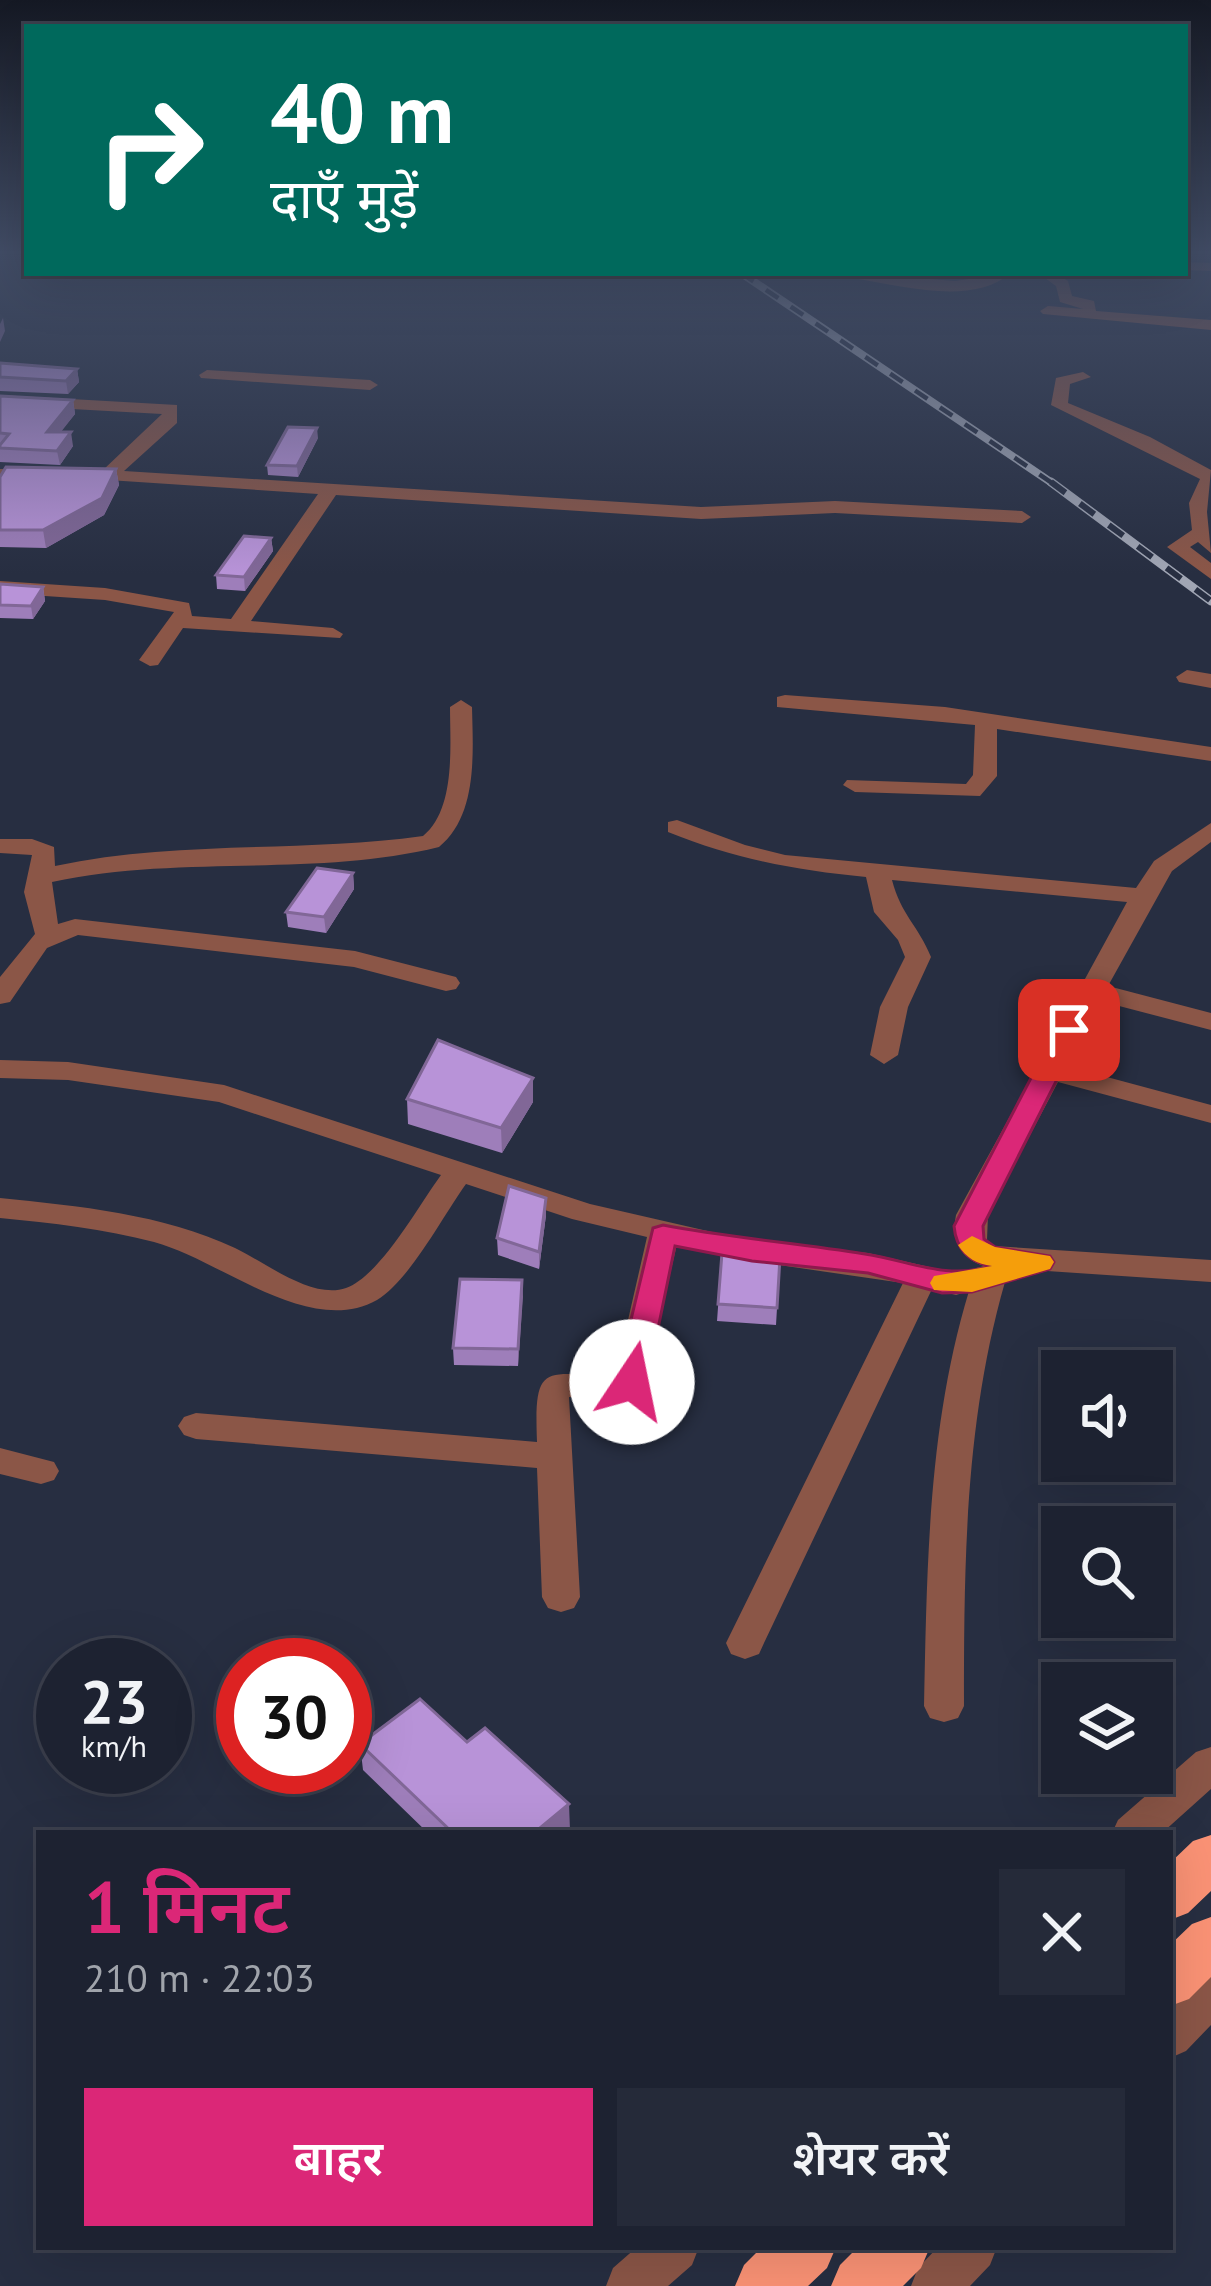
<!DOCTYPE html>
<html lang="hi">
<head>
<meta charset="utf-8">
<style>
  body { margin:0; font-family:"PT Sans","Noto Sans Devanagari",sans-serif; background:#252a39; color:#f1f3f6; height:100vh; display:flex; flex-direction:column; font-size:45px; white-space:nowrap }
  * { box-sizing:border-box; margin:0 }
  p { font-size:39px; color:#a0a4ab }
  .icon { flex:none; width:66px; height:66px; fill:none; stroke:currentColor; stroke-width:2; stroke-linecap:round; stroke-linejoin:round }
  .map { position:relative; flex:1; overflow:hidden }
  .sheet { position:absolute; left:36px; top:1830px; width:1137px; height:420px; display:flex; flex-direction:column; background:#1d2231; border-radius:0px; box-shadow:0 12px 48px #0002,0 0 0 3px #3b3f4d }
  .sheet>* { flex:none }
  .banner { position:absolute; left:24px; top:24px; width:1164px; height:252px; border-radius:0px; box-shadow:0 12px 48px #0002,0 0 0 3px #3b3f4d; background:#00695c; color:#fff; overflow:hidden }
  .fabs { position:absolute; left:1041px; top:1350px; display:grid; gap:24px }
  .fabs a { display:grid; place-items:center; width:132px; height:132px; border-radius:0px; background:#1d2231; box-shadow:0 12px 48px #0002,0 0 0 3px #3b3f4d; font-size:60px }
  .speed { position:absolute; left:36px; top:1638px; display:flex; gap:24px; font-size:60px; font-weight:700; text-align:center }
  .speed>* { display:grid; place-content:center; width:156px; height:156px; border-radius:50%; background:#1d2231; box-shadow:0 12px 48px #0002,0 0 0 3px #3b3f4d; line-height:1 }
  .speed small { font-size:30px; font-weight:400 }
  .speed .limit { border:18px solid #d22; background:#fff; color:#111 }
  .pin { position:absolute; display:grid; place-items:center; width:102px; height:102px; color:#fff; margin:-51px; border-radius:24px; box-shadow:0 6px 18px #0006 }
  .me { position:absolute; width:132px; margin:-66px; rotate:11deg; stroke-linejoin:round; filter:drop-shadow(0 0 9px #0008) }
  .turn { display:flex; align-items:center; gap:42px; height:252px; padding:0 48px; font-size:54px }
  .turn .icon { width:156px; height:156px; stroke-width:2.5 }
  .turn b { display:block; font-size:84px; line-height:102px }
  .round { display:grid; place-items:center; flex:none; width:126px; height:126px; border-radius:0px; background:#252a39 }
  .summary { display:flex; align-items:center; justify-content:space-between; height:204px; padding:0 48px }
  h1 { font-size:72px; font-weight:600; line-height:90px; color:#db2777 }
  .action { display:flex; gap:24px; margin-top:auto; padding:24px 48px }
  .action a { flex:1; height:138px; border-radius:0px; background:#db2777; color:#fff; font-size:48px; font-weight:600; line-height:138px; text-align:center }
  .action a+a { background:#252a39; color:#f1f3f6 }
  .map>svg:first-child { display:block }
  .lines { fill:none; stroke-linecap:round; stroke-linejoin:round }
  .minor { fill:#8b5647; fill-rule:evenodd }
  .highway { fill:#fa9275; fill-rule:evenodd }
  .rail-far1-casing { stroke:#a1a6b4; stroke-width:8 }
  .rail-casing { stroke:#a1a6b4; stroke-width:9 }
  .rail-far1 { stroke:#272e41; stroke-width:4.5; stroke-dasharray:15; stroke-linecap:butt }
  .rail { stroke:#272e41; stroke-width:6; stroke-dasharray:18; stroke-linecap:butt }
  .wall { fill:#9e7eba }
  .shaded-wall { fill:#816797 }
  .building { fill:#b893d8; stroke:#816797; stroke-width:3 }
  .route { fill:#db2777; stroke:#8e194d; stroke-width:3 }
  .slow { fill:#f59e0b }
</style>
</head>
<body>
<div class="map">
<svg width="1211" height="2286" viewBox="0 0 1211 2286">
  <rect width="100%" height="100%" fill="#272e41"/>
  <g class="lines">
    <!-- minor -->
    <path class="minor" d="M 1185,262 L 1211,263 L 1211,271 L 1185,270 Z
      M 852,273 L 955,281 L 1011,273 C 972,306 904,286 858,279 Z
      M 1038,273 L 1055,273 L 1068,281 L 1072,296 L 1094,301 L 1096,311 L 1211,320 L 1211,330 L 1043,314 L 1040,311 L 1048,306 L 1083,309 L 1060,302 L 1056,286 Z
      M 207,370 L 370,380 L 378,385 L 370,390 L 201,378 L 199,375 Z
      M 1083,372 L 1091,377 L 1070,384 L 1068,403 L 1150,437 L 1211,470 L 1207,512 L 1211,553 L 1198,542 L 1190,547 L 1211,563 L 1211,579 L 1167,547 L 1192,530 L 1189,503 L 1200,479 L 1051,405 L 1056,378 Z
      M 0,395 L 177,405 L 177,423 L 124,471 L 701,507 L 835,501 L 1022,511 L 1031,517 L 1022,523 L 835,513 L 701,519 L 336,495 L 251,621 L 333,628 L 343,634 L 340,638 L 183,628 L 158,665 L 150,666 L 139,660 L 174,612 L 105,600 L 0,593 L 0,581 L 105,588 L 189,603 L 192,616 L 231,619 L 318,494 L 108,480 L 0,479 L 0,469 L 103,470 L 162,414 L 0,405 Z
      M 1187,670 L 1211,674 L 1211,688 L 1179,682 L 1176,677 Z
      M 785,695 L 945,707 L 1211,747 L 1211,761 L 997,729 L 997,776 L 980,796 L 855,792 L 843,785 L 847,780 L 966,784 L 973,775 L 975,725 L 777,707 L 777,697 Z
      M 461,700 L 472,707 C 473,753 478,815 439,847 C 313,878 179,854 52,882 L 58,924 L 75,919 L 355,951 L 456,977 L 460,983 L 456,989 L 446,991 L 354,967 L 78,935 L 47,948 L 10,1002 L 0,1004 L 0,977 L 35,934 L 24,892 L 32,855 L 0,853 L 0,839 L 32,839 L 54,847 L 55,866 C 176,840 300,853 423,836 C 456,809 450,746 450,707 Z
      M 677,820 L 745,845 L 785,855 L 1136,888 L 1154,861 L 1211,823 L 1211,842 L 1172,871 L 1108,986 L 1211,1013 L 1211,1030 L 1100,1001 L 1066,1066 L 1211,1105 L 1211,1123 L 1058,1082 L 988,1215 L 987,1240 L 994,1246 L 1211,1260 L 1211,1282 L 1047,1271 L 1005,1282 C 965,1421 964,1562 964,1706 L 958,1718 L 944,1722 L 930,1718 L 924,1706 C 927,1566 928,1426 969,1291 L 956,1295 L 932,1289 L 764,1643 L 759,1654 L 745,1659 L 731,1654 L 726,1643 L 903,1283 L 751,1261 L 677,1244 L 642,1396 L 621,1402 L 569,1397 L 580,1597 L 574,1608 L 561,1612 L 548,1608 L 542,1597 L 537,1468 L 196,1439 L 184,1435 L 178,1426 L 184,1417 L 196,1413 L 537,1442 C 534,1363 542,1372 615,1377 L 647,1237 L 572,1219 L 466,1184 C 443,1216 409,1281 377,1300 C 309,1338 221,1260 154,1242 C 104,1229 52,1223 0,1218 L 0,1198 C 78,1206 163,1214 235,1248 C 265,1262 312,1300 346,1288 C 380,1276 419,1205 441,1175 L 219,1102 L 68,1080 L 0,1078 L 0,1060 L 68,1062 L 224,1085 L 590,1204 L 751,1241 L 868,1253 L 956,1273 L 984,1266 C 960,1259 951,1239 956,1215 L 1127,902 L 892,880 C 901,915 918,925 931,957 L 908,1007 L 898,1055 L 884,1064 L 870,1055 L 880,1007 L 905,957 L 898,940 L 874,912 L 866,877 C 795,870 735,859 668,832 L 668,822 Z
      M 0,1448 L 54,1462 L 59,1471 L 54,1480 L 41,1484 L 0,1474 Z
      M 1211,1747 L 1211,1789 L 1162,1833 L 1112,1833 L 1118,1820 L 1196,1752 Z
      M 1211,1972 L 1211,2025 L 1186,2051 L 1170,2058 L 1170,2004 L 1195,1978 Z
      M 637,2247 L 699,2247 L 692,2265 L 668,2286 L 606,2286 L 613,2268 Z
      M 938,2247 L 997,2247 L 990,2265 L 970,2286 L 911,2286 L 918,2268 Z"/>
    <!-- highway -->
    <path class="highway" d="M 1211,1835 L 1211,1891 L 1188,1913 L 1170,1920 L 1170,1863 L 1193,1841 Z
      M 1211,1917 L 1211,1977 L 1189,1999 L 1170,2006 L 1170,1945 L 1192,1924 Z
      M 762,2247 L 836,2247 L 827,2268 L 808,2286 L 735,2286 L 744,2265 Z
      M 858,2247 L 930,2247 L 921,2268 L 903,2286 L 831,2286 L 840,2265 Z"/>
    <defs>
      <path id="rail-far1" d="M 741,273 L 1055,485"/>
      <path id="rail" d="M 1051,482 L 1211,601"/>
    </defs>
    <!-- rail-far1 casing -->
    <use href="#rail-far1" class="rail-far1-casing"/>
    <!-- rail casing -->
    <use href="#rail" class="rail-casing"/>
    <!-- rail-far1 -->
    <use href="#rail-far1" class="rail-far1"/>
    <!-- rail -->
    <use href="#rail" class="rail"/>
  </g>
  <!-- wall -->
  <path class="wall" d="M 0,363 L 77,369 L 79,382 L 68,394 L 0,391 Z
    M 0,396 L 73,400 L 75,414 L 60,432 L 73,446 L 60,465 L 0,462 Z
    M 318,438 L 298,477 L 268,475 L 267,465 Z
    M 116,469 L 119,485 L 104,515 L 46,548 L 0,547 L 0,477 Z
    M 271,538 L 273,551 L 245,591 L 217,589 L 216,575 Z
    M 0,584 L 43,587 L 45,601 L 33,619 L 0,618 Z
    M 353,873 L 354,889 L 326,933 L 288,927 L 286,912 Z
    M 533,1078 L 533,1102 L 502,1153 L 408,1124 L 407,1099 Z
    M 546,1198 L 546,1215 L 539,1269 L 498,1255 L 497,1238 Z
    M 722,1253 L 780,1257 L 776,1325 L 717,1321 Z
    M 522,1280 L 518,1366 L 454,1365 L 453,1348 Z
    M 467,1742 L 570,1830 L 566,1833 L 428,1833 L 363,1770 L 360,1744 Z"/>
  <!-- shaded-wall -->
  <path class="shaded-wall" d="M 3,318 L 5,331 L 0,342 L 0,324 Z
    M 77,369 L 79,382 L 68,394 L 66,381 Z
    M 73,400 L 75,414 L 50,446 L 47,432 Z
    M 317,428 L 318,438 L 298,477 L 297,466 Z
    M 71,432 L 73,446 L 60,465 L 57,451 Z
    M 116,469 L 119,485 L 104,515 L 46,548 L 43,530 Z
    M 271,538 L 273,551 L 245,591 L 244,577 Z
    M 43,587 L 45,601 L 33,619 L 31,606 Z
    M 353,873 L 354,889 L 326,933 L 324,917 Z
    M 533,1078 L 533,1102 L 502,1153 L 501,1128 Z
    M 546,1198 L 546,1215 L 539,1269 L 539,1252 Z
    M 522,1280 L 523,1297 L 518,1366 L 518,1349 Z
    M 569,1804 L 570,1830 L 566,1833 L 534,1833 Z"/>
  <!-- building -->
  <path class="building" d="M 0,363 L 77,369 L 66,381 L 0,377 Z
    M 0,396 L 73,400 L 47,432 L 71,432 L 57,451 L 0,448 L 0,445 L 9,434 L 0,433 Z
    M 288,427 L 317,428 L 297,466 L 267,465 Z
    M 6,467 L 116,469 L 102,498 L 43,530 L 0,530 L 0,477 Z
    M 244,536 L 271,538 L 244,577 L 216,575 Z
    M 0,584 L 43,587 L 31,606 L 0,605 Z
    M 317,868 L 353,873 L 324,917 L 286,912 Z
    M 438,1040 L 533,1078 L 501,1128 L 407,1099 Z
    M 509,1186 L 546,1198 L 539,1252 L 497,1238 Z
    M 722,1253 L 780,1257 L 777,1308 L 718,1304 Z
    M 460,1279 L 522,1280 L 518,1349 L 453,1348 Z
    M 420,1699 L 467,1742 L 485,1728 L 569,1804 L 534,1833 L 453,1833 L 360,1744 Z"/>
  <!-- sky -->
  <linearGradient id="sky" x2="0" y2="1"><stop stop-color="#151924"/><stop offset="0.44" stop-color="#414c65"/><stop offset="1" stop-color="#414c65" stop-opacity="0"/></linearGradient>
  <rect width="1211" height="574" fill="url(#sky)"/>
  <!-- route -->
  <path class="route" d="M 1069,1022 L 1082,1030 L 983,1226 L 984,1239 L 995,1247 L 1050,1256 L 1054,1262 L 1050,1269 L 972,1292 L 942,1293 L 868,1273 L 752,1261 L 675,1246 L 647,1382 L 643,1390 L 621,1390 L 616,1382 L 653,1228 L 663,1225 C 731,1238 798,1243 865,1254 C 911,1261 945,1280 992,1266 C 968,1262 956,1249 954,1226 L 1056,1030 Z"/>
  <!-- slow -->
  <path class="slow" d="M 972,1236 L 995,1247 L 1050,1256 L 1054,1262 L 1050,1269 L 972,1292 L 934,1290 L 930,1283 L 934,1276 L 992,1266 C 977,1264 966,1258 958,1245 Z"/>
</svg>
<div class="fabs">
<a><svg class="icon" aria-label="sound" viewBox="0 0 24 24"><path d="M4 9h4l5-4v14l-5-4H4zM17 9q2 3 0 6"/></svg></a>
<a><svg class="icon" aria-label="search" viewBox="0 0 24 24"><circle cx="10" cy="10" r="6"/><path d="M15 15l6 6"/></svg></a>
<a><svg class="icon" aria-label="layers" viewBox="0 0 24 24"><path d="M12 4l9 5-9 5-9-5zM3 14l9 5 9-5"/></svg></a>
</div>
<div class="speed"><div>23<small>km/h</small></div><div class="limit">30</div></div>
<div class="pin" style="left:1069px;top:1030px;background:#d93025"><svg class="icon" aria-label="arrive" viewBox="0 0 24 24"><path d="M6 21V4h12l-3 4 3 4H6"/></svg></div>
<svg class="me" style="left:632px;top:1382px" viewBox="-20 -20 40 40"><circle r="19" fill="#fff"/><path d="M0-13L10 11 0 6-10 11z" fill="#db2777"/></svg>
<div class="banner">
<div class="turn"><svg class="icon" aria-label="right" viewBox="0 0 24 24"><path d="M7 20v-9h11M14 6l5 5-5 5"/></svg><div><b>40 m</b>दाएँ मुड़ें</div></div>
</div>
<section class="sheet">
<div class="summary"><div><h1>1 मिनट</h1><p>210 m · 22:03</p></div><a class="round"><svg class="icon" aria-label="close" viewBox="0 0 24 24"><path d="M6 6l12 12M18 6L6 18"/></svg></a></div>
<div class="action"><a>बाहर</a><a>शेयर करें</a></div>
</section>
</div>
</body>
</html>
